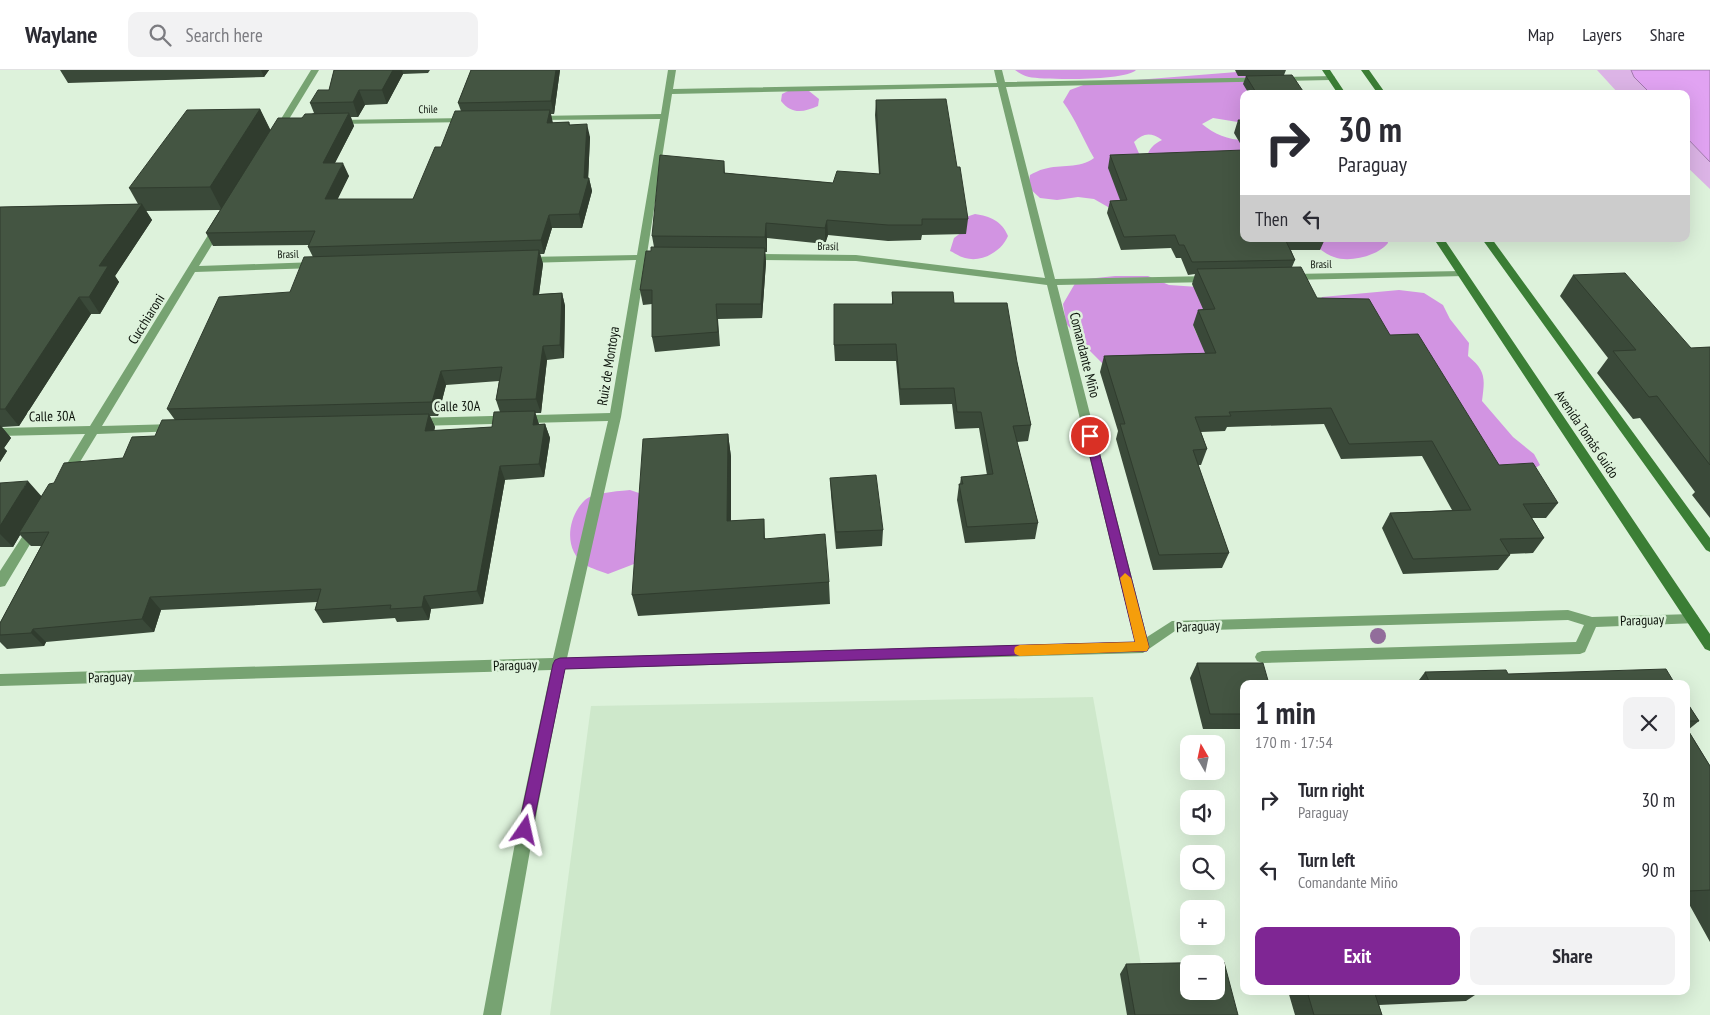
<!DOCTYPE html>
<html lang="en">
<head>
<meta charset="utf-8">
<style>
  body { margin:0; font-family:"PT Sans Narrow",sans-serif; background:#f2f2f3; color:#2b2b33; height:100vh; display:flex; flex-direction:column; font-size:19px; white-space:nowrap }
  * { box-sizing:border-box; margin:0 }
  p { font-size:16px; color:#7c7c81 }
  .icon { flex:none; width:28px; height:28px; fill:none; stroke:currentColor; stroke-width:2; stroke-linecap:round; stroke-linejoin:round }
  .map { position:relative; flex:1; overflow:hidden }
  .panel { position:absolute; left:1240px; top:610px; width:450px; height:315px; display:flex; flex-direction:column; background:#fff; border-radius:10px; box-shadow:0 5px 20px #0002 }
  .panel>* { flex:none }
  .guide { position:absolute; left:1240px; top:20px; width:450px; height:152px; border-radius:10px; box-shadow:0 5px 20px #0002; background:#fff; color:#2b2b33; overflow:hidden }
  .needle { width:32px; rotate:351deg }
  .controls { position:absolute; left:1180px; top:665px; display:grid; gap:10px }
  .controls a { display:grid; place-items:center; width:45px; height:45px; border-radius:10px; background:#fff; box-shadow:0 5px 20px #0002; font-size:25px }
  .pin { position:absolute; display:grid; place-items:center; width:42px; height:42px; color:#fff; margin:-21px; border:2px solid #fff; border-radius:50%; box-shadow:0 1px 5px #0007 }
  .me { position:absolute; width:55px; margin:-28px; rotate:11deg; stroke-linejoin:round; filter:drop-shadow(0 0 4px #0008) }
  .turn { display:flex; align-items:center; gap:18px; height:105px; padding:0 15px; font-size:22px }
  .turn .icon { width:65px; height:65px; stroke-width:2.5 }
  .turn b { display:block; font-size:35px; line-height:42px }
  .then { display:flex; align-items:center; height:48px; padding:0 15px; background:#0003; gap:10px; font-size:19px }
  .round { display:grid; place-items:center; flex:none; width:52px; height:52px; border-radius:10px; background:#f2f2f3 }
  .head { display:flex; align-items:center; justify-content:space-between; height:85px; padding:0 15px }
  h1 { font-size:30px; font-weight:600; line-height:38px }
  .cta { display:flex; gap:10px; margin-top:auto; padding:10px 15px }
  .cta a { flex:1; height:58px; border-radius:10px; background:#7f2694; color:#fff; font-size:20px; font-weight:600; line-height:58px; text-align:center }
  .cta a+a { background:#f2f2f3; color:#2b2b33 }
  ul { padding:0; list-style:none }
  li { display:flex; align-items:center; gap:15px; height:70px; padding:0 15px }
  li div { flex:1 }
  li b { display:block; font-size:19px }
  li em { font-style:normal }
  header { display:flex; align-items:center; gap:30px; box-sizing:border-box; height:70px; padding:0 25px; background:#fff; border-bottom:1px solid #e1e1e2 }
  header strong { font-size:24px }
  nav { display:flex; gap:28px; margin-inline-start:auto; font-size:18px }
  .search { width:350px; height:45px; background:#f2f2f3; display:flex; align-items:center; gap:12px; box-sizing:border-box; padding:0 18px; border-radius:10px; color:#7c7c81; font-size:19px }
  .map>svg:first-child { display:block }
  .built { fill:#cee8cb }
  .green { fill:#dcb4e6 }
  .forest { fill:#d294e2 }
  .water { fill:#e1a3f2; stroke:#a178ad }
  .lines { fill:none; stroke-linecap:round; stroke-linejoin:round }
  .street { fill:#77a372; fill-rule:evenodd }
  .secondary { fill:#3b7e35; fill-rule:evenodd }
  .tree { fill:#926d9b }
  .wall { fill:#3a4939; fill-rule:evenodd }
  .shaded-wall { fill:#303c2e }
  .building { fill:#445542; stroke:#303c2e; fill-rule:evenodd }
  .route { fill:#7f2694; stroke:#531960 }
  .slow { fill:#f59e0b }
  .labels { text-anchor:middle; stroke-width:5; stroke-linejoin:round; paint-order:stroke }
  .far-street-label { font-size:11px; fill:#0c130b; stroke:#ddf2db }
  .street-label { font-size:14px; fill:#0c130b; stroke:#ddf2db }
</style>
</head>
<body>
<header>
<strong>Waylane</strong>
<div class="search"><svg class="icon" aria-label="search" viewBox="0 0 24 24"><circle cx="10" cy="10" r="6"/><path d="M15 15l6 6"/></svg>Search here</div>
<nav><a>Map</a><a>Layers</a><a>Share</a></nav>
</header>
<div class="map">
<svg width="1710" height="945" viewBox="0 0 1710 945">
  <rect width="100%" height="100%" fill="#ddf2db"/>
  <!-- built -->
  <path class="built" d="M 1093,627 L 1150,945 L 550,945 L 591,636 Z"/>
  <!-- green -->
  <path class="green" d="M 1597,0 L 1631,0 L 1634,7 L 1651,24 L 1619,24 Z
    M 1686,67 L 1710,92 L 1710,119 L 1686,96 Z"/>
  <!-- forest -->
  <path class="forest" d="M 1015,0 L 1136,0 C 1126,11 1045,10 1029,7 C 1024,6 1019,3 1015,0 Z
    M 1237,2 L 1250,4 L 1266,24 L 1244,24 L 1244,53 L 1213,48 L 1202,54 C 1214,64 1228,70 1244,70 L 1244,119 L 1147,88 C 1148,79 1154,74 1162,70 C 1151,62 1143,63 1134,72 L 1141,88 L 1124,140 L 1108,137 L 1094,129 L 1078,127 L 1057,130 L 1040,128 L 1028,117 L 1030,105 C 1034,103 1039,100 1044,99 C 1061,94 1079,99 1094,88 C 1083,69 1076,50 1063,32 L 1070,20 L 1086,14 Z
    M 792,19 L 809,21 L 819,29 L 818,36 C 804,42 792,45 781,31 L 782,24 Z
    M 975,144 C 990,146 1002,151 1008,166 C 1002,181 982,193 965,188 C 960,187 955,183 950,181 L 954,168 L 966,159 L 963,148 Z
    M 1312,169 L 1387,169 L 1388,173 C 1378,186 1349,193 1334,187 C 1327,185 1320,179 1314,175 Z
    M 1115,206 L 1148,206 L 1169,215 L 1198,217 L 1218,224 L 1193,255 C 1203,283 1215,282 1241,284 L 1104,295 L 1081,272 L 1066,253 L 1063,234 L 1077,210 Z
    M 1399,220 L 1424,223 L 1443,235 L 1450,249 L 1469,273 L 1468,286 C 1486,301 1485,308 1482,331 L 1513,367 L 1534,384 L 1540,395 L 1524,405 L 1510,408 L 1317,234 L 1322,227 Z
    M 630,420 L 645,425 L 647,489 L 608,504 C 601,501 592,499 586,495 C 563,481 567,447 585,430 C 593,423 619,421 630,420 Z"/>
  <!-- water -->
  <path class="water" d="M 1631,0 L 1710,0 L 1710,92 L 1686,67 L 1686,24 L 1651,24 L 1634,7 Z"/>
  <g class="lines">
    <!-- street -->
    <path class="street" d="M 311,0 L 319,0 L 280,64 L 274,64 L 273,62 Z
      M 668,0 L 676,0 L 673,19 L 997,13 L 994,0 L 1002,0 L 1005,12 L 1334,6 L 1335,8 L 1331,10 L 1006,17 L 1055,209 L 1211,206 L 1216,209 L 1211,212 L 1057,215 L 1147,567 L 1172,551 L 1568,540 L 1592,547 L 1692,544 L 1697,545 L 1699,549 L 1697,553 L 1596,557 L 1585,582 L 1580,584 L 1262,593 L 1257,591 L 1255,587 L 1257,583 L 1262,581 L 1576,572 L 1584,555 L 1568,550 L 1175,561 L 1143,583 L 565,599 L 537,741 L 501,945 L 483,945 L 521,741 L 551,600 L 0,616 L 0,604 L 553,588 L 608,351 L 417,356 L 411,352 L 417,348 L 610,343 L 636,190 L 525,193 L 520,190 L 525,187 L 637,185 L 660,49 L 535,50 L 531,48 L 535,46 L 661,44 ZM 998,17 L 1045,208 L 856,185 L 750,184 L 745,187 L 750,190 L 856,191 L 1047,215 L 1135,572 L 567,588 L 621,347 L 646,190 L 660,190 L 665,187 L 660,184 L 647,184 L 672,24 Z
      M 467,48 L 470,48 L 470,52 L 337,54 L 333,52 L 337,50 Z
      M 218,154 L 223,157 L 199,196 L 317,192 L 322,195 L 317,198 L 195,202 L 102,356 L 175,354 L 179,355 L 181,358 L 179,361 L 97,364 L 69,410 L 65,411 L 59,407 L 85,364 L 0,366 L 0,358 L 90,356 L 213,157 Z
      M 1462,201 L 1465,202 L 1465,206 L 1291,210 L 1286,207 L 1291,204 Z
      M 35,451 L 39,453 L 41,456 L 5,516 L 0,517 L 0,501 L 31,453 Z"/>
    <!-- secondary -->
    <path class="secondary" d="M 1322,0 L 1330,0 L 1346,24 L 1338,24 Z
      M 1361,0 L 1369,0 L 1386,24 L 1378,24 Z
      M 1434,169 L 1444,169 L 1710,564 L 1710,581 L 1705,579 Z
      M 1482,169 L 1492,169 L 1710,468 L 1710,482 L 1706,480 Z"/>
  </g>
  <!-- trees -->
  <circle class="tree" cx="1378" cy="566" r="8"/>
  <!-- wall -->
  <path class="wall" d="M 60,0 L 269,0 L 264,7 L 68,13 Z
    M 334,0 L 430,0 L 428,3 L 403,4 L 387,34 L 365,35 L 358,47 L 351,47 L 354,56 L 335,93 L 349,106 L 337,129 L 413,129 L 461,41 L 458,33 L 471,0 L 560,0 L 554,44 L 551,44 L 552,53 L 569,52 L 570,55 L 590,67 L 588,108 L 589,108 L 592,121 L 582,158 L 552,158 L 544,184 L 540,184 L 543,194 L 539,224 L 562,223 L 565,236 L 564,288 L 547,290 L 541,343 L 535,343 L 539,354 L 545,354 L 550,368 L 544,407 L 505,410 L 483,534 L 431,539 L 429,550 L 397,552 L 395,548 L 323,553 L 315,540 L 317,532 L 161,540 L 154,562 L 46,572 L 44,576 L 7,579 L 0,572 L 0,553 L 41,476 L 31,476 L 20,465 L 13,477 L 0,477 L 0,413 L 42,426 L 54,413 L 123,388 L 155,366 L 175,350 L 167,339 L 290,222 L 313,187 L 308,177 L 309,175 L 213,176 L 206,163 L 220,140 L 146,141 L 152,150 L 115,206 L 119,212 L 100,244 L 91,244 L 19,356 L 2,357 L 11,368 L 4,378 L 7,381 L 0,392 L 0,137 L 138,134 L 129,118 L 260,39 L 270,60 L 314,43 L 310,33 L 329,20 ZM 499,311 L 496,330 L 500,342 L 492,357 L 434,361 L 435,357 L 430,346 L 438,346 L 446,315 Z
    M 1235,0 L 1286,0 L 1284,5 L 1305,24 L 1249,24 L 1243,14 L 1246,6 L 1238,6 Z
    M 876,30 L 957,97 L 968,149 L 966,164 L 922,165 L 921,170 L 888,171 L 828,165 L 825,174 L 767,168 L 767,182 L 765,182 L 766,192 L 762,248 L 718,249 L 720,276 L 655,282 L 652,267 L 652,234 L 643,235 L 640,220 L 651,181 L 654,177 L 652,166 L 724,91 L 725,103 L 833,113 L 879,104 L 875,45 Z
    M 1238,50 L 1244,50 L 1244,80 L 1234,63 Z
    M 1110,85 L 1244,169 L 1325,169 L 1320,180 L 1291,180 L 1295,190 L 1292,197 L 1317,228 L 1390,265 L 1499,395 L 1558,433 L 1546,448 L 1532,448 L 1544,468 L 1533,483 L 1509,484 L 1510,485 L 1498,500 L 1403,504 L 1382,458 L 1390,443 L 1452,440 L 1422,386 L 1341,389 L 1324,354 L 1227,357 L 1225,361 L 1201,362 L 1207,379 L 1201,395 L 1198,395 L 1229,483 L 1222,498 L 1153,500 L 1116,369 L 1118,361 L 1100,302 L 1104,286 L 1205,283 L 1193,255 L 1198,240 L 1203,239 L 1192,214 L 1195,204 L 1188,205 L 1181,188 L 1176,188 L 1171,178 L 1121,180 L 1107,143 L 1110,131 L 1120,130 L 1108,98 Z
    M 1573,205 L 1691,278 L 1710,277 L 1710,448 L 1692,425 L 1695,422 L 1640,348 L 1633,349 L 1597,303 L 1608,288 L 1560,226 Z
    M 892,222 L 954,233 L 1017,292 L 1031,355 L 1028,371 L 1017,372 L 1038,453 L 1035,469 L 965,473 L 957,430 L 959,414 L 960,414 L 961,407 L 987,405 L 979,358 L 955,359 L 952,334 L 900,335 L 896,291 L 835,291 L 834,275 L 892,234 Z
    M 728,364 L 731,387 L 731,451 L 764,449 L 765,468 L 829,512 L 830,534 L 638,546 L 632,525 Z
    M 830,408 L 883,460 L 882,476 L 836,479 L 831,425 Z
    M 1197,593 L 1244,614 L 1244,659 L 1203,659 L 1190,608 Z
    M 1425,602 L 1508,604 L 1675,614 L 1416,614 Z
    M 1686,631 L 1699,651 L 1688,660 L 1710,696 L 1710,872 L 1689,834 L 1686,834 Z
    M 1126,894 L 1238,945 L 1127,945 L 1120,904 Z
    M 1288,921 L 1481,921 L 1466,931 L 1379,935 L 1382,945 L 1295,945 Z"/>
  <!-- shaded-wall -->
  <path class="shaded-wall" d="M 261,0 L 269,0 L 264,7 Z
    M 393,0 L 402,0 L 403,4 L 387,34 L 382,20 Z
    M 556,0 L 560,0 L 554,44 L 551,31 Z
    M 359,20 L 365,35 L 358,47 L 353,32 Z
    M 260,39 L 271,61 L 222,140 L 210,117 Z
    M 550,40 L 553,53 L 547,53 Z
    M 349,43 L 354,56 L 328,106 L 323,93 Z
    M 587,54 L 590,67 L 588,112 L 589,108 L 592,121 L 582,158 L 579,144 L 584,108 Z
    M 343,93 L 349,106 L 331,143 L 325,129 Z
    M 142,134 L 152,150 L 115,206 L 119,212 L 100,244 L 89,227 L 99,196 Z
    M 549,145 L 552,158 L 544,184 L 541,170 Z
    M 827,150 L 828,165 L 825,174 L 825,158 Z
    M 766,153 L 767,168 L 767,182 L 765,167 Z
    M 765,178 L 766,192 L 762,248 L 761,234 Z
    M 539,180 L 543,194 L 537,238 L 533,225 Z
    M 562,223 L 565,236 L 564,288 L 560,275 Z
    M 79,227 L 91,244 L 19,356 L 5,339 Z
    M 543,276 L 547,290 L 541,343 L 536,329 Z
    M 441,301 L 446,315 L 438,346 L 432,332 Z
    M 535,341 L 539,355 L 533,355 Z
    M 429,344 L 435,357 L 431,375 L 425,361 Z
    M 545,354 L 550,368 L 544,407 L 539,394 Z
    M 0,355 L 11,368 L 4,378 L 7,381 L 0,392 Z
    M 728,364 L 731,387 L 731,473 L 727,451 Z
    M 500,396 L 505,410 L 483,534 L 477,521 Z
    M 28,411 L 43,428 L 19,463 L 20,465 L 13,477 L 0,464 L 0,456 Z
    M 424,526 L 431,539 L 429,550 L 422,537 Z
    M 150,527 L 161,540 L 154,562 L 142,549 Z
    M 33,559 L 46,572 L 44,576 L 31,563 Z"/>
  <!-- building -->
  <path class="building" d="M 334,0 L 393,0 L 382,20 L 359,20 L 353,32 L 310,33 L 318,20 L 329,20 Z
    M 471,0 L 556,0 L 551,31 L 458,33 Z
    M 1292,5 L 1305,24 L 1257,24 L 1246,6 Z
    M 946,29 L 957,97 L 960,97 L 968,149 L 922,149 L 922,155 L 888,155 L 827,150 L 825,158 L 766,153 L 765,167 L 652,166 L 660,85 L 724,91 L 724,103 L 833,113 L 837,101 L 880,104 L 876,30 Z
    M 260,39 L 210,117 L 129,118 L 187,40 Z
    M 550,40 L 547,53 L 569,52 L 569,55 L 587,54 L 584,108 L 589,108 L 579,144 L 549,145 L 541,170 L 308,177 L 315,161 L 206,163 L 278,48 L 302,48 L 305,44 L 349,43 L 323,93 L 343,93 L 325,129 L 413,129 L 435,77 L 441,77 L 455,41 Z
    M 1238,50 L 1244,50 L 1244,61 Z
    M 1244,80 L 1244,169 L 1285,169 L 1295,190 L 1192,192 L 1184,175 L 1179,175 L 1175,165 L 1124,167 L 1110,131 L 1127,130 L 1110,85 Z
    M 142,134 L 99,196 L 108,196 L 89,227 L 79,227 L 5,339 L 0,339 L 0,137 Z
    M 651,177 L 765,178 L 761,234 L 716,234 L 718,262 L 652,267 L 652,220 L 640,220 L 646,181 L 651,181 Z
    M 539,180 L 533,225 L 562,223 L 560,275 L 543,276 L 536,329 L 496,330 L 502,297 L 441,301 L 432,332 L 167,339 L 219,227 L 290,222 L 304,187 Z
    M 1301,197 L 1317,228 L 1369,229 L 1390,265 L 1418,264 L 1499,395 L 1533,393 L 1558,433 L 1523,434 L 1544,468 L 1500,469 L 1510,485 L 1413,489 L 1390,443 L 1471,440 L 1432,371 L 1349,374 L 1331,338 L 1229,342 L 1231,346 L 1195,347 L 1207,379 L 1193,380 L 1229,483 L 1159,485 L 1120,354 L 1125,354 L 1104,286 L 1216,283 L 1198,240 L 1215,239 L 1197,199 Z
    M 1625,203 L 1691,278 L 1710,277 L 1710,395 L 1657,326 L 1649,327 L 1613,281 L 1636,280 L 1573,205 Z
    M 892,222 L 953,222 L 954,233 L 1007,233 L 1017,292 L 1031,355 L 1013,356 L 1038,453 L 967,457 L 959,414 L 963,414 L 961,407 L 993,404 L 981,342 L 957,342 L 954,318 L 900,319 L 896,274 L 834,275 L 834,234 L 893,234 Z
    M 535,341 L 533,355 L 545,354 L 539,394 L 500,396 L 477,521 L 424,526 L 422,537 L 390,539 L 391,535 L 315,540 L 321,519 L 150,527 L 142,549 L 33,559 L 31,563 L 0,565 L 0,553 L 49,462 L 19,463 L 49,414 L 54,413 L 64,393 L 123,388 L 132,367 L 155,366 L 162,350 L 429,344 L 425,361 L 492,357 L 494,342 Z
    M 728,364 L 727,451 L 764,449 L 764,469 L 825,464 L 829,512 L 632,525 L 643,369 Z
    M 876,405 L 883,460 L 836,462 L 830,408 Z
    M 28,411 L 0,456 L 0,413 Z
    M 1197,593 L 1263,593 L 1269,614 L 1244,614 L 1244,644 L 1210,644 Z
    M 1666,599 L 1675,614 L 1430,614 L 1425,602 L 1506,600 L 1508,604 Z
    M 1686,631 L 1699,651 L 1686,651 Z
    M 1686,657 L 1710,696 L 1710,820 L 1689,821 L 1686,816 Z
    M 1224,892 L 1238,945 L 1135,945 L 1126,894 ZM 1189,894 L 1216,894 L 1216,921 L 1189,921 Z
    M 1307,921 L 1374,921 L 1382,945 L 1314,945 Z"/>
  <!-- route -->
  <path class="route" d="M 1090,362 L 1095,366 L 1149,577 L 1147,581 L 565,599 L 532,760 L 530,765 L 525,766 L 520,765 L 518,760 L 553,594 L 555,590 L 560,588 L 1135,572 L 1085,366 Z"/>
  <!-- slow -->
  <path class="slow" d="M 1125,503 L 1131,508 L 1149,577 L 1147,581 L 1020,586 L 1015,584 L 1014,581 L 1015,577 L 1020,575 L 1135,572 L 1120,508 Z"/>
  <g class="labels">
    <!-- far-street labels -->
    <g class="far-street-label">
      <text transform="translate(428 39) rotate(-1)" y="4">Chile</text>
      <text transform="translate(828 176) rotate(1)" y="4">Brasil</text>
      <text transform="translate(288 184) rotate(-2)" y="4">Brasil</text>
      <text transform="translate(1321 194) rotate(-1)" y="4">Brasil</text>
    </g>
    <!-- street labels -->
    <g class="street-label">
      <text transform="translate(146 249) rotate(-58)" y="5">Cucchiaroni</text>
      <text transform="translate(1085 285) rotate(76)" y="5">Comandante Miño</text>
      <text transform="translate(608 296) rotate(-81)" y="5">Ruiz de Montoya</text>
      <text transform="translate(457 336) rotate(-1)" y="5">Calle 30A</text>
      <text transform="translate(52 346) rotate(-1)" y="5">Calle 30A</text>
      <text transform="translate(1587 364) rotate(56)" y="5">Avenida Tomás Guido</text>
      <text transform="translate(1642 550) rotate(-2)" y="5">Paraguay</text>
      <text transform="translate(1198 556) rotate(-3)" y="5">Paraguay</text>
      <text transform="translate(515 595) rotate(-2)" y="5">Paraguay</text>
      <text transform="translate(110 607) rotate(-2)" y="5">Paraguay</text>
    </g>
  </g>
</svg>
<div class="controls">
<a><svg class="needle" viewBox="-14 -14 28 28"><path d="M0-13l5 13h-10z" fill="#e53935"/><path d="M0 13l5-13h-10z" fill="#7c7c81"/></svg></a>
<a><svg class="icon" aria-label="sound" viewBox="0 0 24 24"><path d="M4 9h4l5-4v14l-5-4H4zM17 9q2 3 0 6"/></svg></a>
<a><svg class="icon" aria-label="search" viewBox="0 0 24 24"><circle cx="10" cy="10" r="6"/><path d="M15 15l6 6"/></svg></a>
<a>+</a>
<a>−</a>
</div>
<div class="pin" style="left:1090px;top:366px;background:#d93025"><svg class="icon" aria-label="arrive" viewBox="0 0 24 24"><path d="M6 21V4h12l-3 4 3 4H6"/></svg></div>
<svg class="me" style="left:525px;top:760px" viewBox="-20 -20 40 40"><path d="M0-17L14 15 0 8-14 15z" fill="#7f2694" stroke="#fff" stroke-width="4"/></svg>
<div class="guide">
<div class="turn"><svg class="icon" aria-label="right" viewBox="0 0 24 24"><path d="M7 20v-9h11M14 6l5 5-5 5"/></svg><div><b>30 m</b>Paraguay</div></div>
<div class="then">Then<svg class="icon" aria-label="left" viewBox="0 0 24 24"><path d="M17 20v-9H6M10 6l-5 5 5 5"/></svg></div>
</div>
<section class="panel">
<div class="head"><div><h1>1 min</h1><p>170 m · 17:54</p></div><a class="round"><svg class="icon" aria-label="close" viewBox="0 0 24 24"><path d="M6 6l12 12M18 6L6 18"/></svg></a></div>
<ul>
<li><svg class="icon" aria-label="right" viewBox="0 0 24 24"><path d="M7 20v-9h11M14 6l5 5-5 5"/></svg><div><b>Turn right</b><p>Paraguay</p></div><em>30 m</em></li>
<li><svg class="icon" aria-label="left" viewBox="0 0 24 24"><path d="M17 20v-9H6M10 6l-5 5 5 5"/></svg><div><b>Turn left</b><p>Comandante Miño</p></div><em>90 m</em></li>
</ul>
<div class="cta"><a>Exit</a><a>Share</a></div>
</section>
</div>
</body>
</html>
